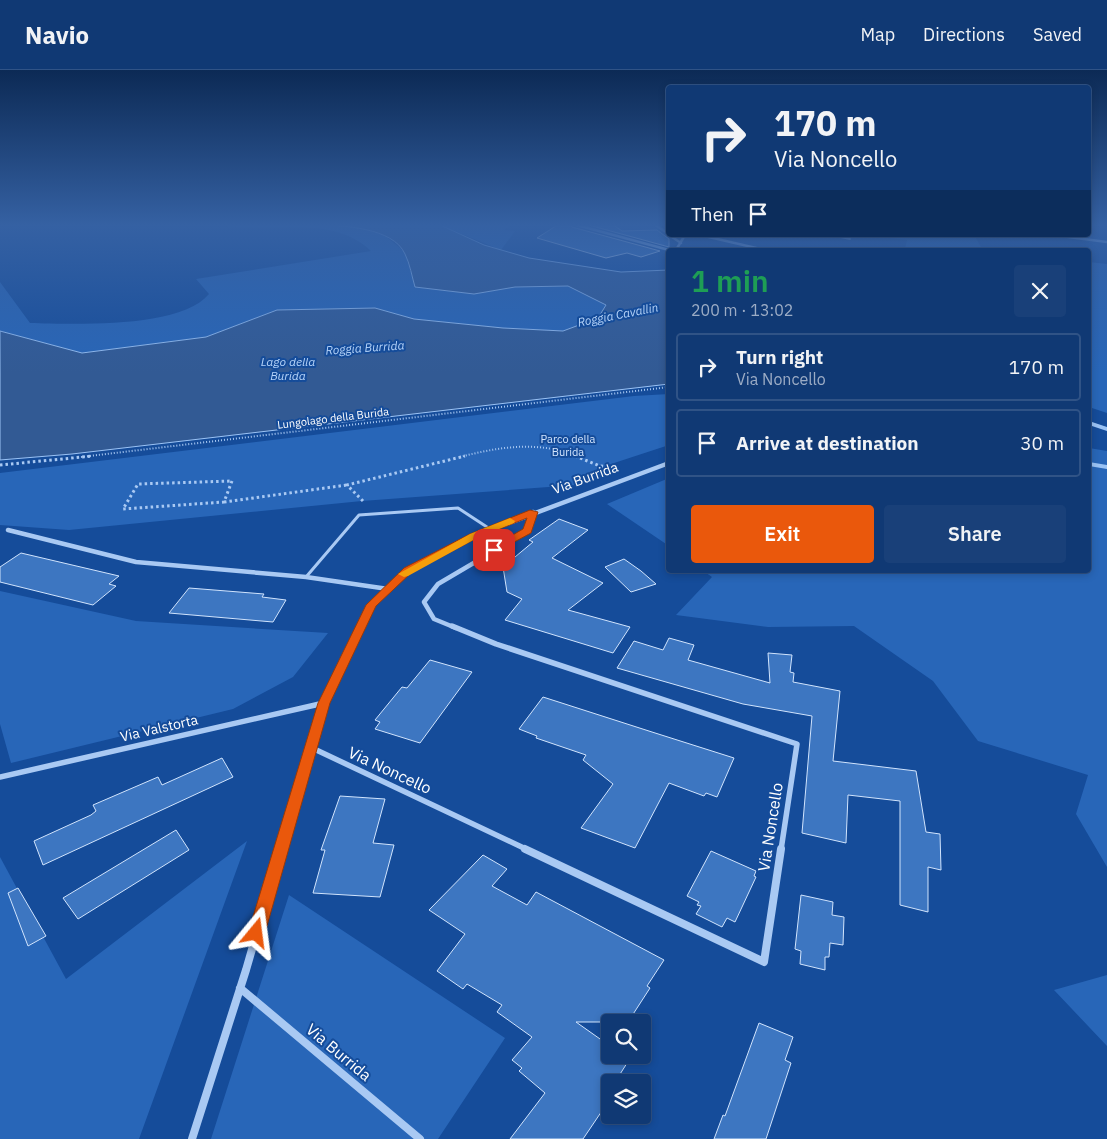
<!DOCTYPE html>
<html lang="en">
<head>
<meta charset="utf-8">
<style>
  body { margin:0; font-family:"IBM Plex Sans",sans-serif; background:#194079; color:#f1f3f6; height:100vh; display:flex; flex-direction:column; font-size:19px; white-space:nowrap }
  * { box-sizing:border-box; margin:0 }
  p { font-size:16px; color:#9cacc5 }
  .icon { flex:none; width:28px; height:28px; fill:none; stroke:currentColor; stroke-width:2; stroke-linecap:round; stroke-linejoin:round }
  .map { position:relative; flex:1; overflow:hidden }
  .details { position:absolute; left:666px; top:178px; width:425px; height:325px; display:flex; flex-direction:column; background:#103974; border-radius:5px; box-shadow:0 2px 8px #0003,0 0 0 1px #305386 }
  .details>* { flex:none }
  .hud { position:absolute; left:666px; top:15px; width:425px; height:152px; border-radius:5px; box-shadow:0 2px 8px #0003,0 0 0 1px #305386; background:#103974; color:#f1f3f6; overflow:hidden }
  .fabs { position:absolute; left:601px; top:944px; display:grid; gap:10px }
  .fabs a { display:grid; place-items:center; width:50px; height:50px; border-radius:5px; background:#103974; box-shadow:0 2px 8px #0003,0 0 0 1px #305386; font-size:25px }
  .pin { position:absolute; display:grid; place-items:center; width:42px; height:42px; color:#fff; margin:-21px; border-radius:10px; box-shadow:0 2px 8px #0006 }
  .me { position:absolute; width:55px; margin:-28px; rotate:16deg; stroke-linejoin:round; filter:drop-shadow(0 0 4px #0008) }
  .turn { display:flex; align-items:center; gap:18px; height:105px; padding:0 25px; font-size:22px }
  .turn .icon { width:65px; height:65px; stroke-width:2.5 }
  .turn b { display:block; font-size:35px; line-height:42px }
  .then { display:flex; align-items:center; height:48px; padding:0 25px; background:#0003; gap:10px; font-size:19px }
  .round { display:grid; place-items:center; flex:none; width:52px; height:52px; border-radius:5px; background:#194079 }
  .summary { display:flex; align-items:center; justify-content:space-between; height:85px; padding:0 25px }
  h1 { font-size:30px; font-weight:600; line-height:38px; color:#1e9e55 }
  .action { display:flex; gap:10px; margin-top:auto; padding:10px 25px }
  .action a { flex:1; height:58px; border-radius:5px; background:#ea580c; color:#fff; font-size:20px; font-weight:600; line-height:58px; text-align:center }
  .action a+a { background:#194079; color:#f1f3f6 }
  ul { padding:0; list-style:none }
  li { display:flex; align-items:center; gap:15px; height:68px; margin:0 10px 8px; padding:0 15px; border:2px solid #305386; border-radius:5px }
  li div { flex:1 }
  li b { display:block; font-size:19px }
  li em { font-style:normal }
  header { display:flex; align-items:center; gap:30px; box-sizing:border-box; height:70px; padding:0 25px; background:#103974; border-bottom:1px solid #305386 }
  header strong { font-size:24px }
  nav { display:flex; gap:28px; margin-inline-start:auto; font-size:18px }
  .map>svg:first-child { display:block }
  .green { fill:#2866b8 }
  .water { fill:#325a94; stroke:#9bc3f5 }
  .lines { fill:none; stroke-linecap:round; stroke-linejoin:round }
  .stream { fill:#9bc3f5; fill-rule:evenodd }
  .building { fill:#3d76c1; stroke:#d1e4fd }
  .path-far1 { stroke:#a9c9f3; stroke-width:2; stroke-dasharray:1 2; stroke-linecap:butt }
  .path { stroke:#a9c9f3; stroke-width:3; stroke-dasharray:2.5 3; stroke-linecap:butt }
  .service-far1 { stroke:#a9c9f3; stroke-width:2 }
  .service { stroke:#a9c9f3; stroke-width:3 }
  .minor-far3 { stroke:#a9c9f3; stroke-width:2.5 }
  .minor-far2 { stroke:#a9c9f3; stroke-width:4.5 }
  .minor-far1 { stroke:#a9c9f3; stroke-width:5.5 }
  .minor { stroke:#a9c9f3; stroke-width:8 }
  .route { fill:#ea580c; stroke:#983908 }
  .slow { fill:#f59e0b }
  .labels { text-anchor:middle; stroke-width:4; stroke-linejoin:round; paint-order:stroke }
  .far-street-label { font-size:11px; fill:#fff; stroke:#154c9a }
  .far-park-label { font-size:11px; fill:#d1e4fd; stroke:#154c9a }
  .far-water-label { font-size:12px; font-style:italic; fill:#b5d3f9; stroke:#154c9a }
  .street-label { font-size:14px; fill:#fff; stroke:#154c9a }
  .near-street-label { font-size:16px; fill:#fff; stroke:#154c9a }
</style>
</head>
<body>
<header>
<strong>Navio</strong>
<nav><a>Map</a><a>Directions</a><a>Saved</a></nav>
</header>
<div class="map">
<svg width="1107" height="1069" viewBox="0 0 1107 1069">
  <rect width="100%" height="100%" fill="#154c9a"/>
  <!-- green -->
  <path class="green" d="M 214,154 L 317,154 L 352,156 L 384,165 L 405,182 L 415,217 L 474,224 L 515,217 L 568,216 L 606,235 L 598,248 L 563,261 L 503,258 L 414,249 L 375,238 L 277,240 L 206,267 L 82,283 L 0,261 L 0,212 L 30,253 C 73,254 180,259 209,224 L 196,209 L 371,181 C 331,142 264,165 214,154 Z
    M 438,154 L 512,154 L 504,160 L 515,161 L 501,180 Z
    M 863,165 L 974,165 L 981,177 L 1020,180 L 881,180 L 890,177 L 905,179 L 907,170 Z
    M 1089,192 L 1107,194 L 1107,343 L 1089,337 Z
    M 669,324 L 669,375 L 608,395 L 603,399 L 612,404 L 575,415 L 362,431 L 69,460 L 0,455 L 0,403 L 634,326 Z
    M 1089,378 L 1107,381 L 1107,797 L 1076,744 L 1088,705 L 978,671 L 933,611 L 854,556 L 768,557 L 676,545 L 712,507 L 702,500 L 1089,500 Z
    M 669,408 L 669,476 L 607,434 Z
    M 0,521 L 136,551 L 328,563 L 293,607 L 233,639 L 11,693 L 0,654 Z
    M 247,771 L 139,1069 L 0,1069 L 0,787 L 66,909 Z
    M 289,825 L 505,968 L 438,1069 L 211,1069 Z
    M 1107,905 L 1107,976 L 1054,920 Z"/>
  <!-- water -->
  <path class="water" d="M 317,154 L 438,154 L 484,175 L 529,188 L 621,202 L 669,200 L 669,314 L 72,384 L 0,390 L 0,261 L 82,283 L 206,267 L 277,240 L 375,238 L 414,249 L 503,258 L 563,261 L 598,248 L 606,235 L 568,216 L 515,217 L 474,224 L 415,217 C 412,207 410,194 405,184 C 393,157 342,156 317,154 Z"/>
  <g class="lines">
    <!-- stream -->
    <path class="stream" d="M 1089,351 L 1107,357 L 1107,361 L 1089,355 Z
      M 1089,392 L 1107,395 L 1107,399 L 1089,396 Z"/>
  </g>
  <!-- building -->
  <path class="building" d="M 559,154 L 570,154 L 572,157 L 660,181 L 641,187 L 627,183 L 606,188 L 537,168 Z
    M 585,154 L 612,154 L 622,161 L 657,160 L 669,169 L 669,177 Z
    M 559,449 L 588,460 L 552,488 L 603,513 L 568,540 L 630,557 L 613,583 L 505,550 L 522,529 L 507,522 L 503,497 L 533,472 L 529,470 Z
    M 21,483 L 119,506 L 109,514 L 116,516 L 93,535 L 0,512 L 0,497 Z
    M 624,489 L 641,501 L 656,514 L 631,522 L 605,497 Z
    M 189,518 L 264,524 L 262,527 L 286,530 L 273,552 L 169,543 Z
    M 669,568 L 694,575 L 688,590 L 770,613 L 768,583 L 792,585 L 790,602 L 794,603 L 793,612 L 840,621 L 833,691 L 916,701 L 926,762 L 940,764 L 941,800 L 928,797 L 928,842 L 900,835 L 900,731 L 848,725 L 846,773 L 802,763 L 812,646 L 743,634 L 617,598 L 634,571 L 663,580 Z
    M 430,590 L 472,602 L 420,673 L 375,659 L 380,652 L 375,650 L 402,617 L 407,618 Z
    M 543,627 L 652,662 L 734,688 L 717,727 L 706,723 L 704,726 L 669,713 L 635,778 L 581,758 L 613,714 L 583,690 L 586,685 L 536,668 L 537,666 L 519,659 Z
    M 222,688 L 233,707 L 43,795 L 34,771 L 91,745 L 96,741 L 93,735 L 158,707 L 162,715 Z
    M 340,726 L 385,729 L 373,773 L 394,775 L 380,827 L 313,823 L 325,780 L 321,780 Z
    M 176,760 L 189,780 L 78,849 L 63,828 Z
    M 711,781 L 756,801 L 754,806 L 756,807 L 735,852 L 727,848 L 722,857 L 696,844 L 701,836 L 697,835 L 699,832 L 687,826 Z
    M 483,785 L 507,799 L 492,816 L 527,835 L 536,822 L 664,890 L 647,916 L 650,918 L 628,952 L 576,952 L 610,976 L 610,985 L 622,985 L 629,990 L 615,1012 L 610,1012 L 610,1029 L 583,1069 L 510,1069 L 545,1023 L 519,1001 L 522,998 L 512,990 L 532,967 L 497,942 L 502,935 L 467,914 L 463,919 L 437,901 L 465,864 L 429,840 Z
    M 18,818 L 46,866 L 28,876 L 8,823 Z
    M 801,825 L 833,832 L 832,845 L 844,847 L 843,875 L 830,873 L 829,887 L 825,887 L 825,900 L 800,894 L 801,881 L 795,879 Z
    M 759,953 L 793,967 L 785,990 L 791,993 L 766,1069 L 714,1069 L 723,1045 L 725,1046 Z"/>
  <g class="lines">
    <!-- path-far1 -->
    <path class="path-far1" d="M 81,387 L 669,317
      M 460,387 C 498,377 540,370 578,387"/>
    <!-- path -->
    <path class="path" d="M 575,386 L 600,396 L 611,397
      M 0,395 L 93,386
      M 232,411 L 224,432 L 123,439 L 138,414 Z
      M 363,431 L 347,415 L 465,386
      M 224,432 L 347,415"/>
    <!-- service-far1 -->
    <path class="service-far1" d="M 832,165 L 850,169"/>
    <!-- service -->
    <path class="service" d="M 306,507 L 359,445 L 458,438 L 490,459"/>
    <!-- minor-far3 -->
    <path class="minor-far3" d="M 573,154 L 669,180
      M 654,154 L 669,164
      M 669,165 L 681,173
      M 700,165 L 765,180
      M 1053,165 L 1107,172
      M 676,180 L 685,165"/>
    <!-- minor-far2 -->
    <path class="minor-far2" d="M 8,460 L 136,492 L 306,507 L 388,519
      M 360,558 L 371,535 L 408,500 L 474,466 L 669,393
      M 456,558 L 434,549 L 424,532 L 438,514 L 528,461 L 533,442"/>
    <!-- minor-far1 -->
    <path class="minor-far1" d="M 452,556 L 496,574 L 797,674 L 781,780
      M 310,677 L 528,780
      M 0,707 L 324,633
      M 281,780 L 324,633 L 361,556"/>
    <!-- minor -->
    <path class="minor" d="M 525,779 L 764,892 L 781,779
      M 240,918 L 420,1069
      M 192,1069 L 246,900 L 281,779"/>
  </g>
  <!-- sky -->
  <linearGradient id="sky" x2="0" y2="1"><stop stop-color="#0c2a55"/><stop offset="0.51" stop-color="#3561a3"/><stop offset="1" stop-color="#3561a3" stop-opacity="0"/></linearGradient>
  <rect width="1107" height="304" fill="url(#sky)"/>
  <!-- route -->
  <path class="route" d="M 530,440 L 538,442 L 531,463 L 494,483 L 490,482 L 490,478 L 523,459 L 527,448 L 477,468 L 411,503 L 376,536 L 330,633 L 265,863 L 262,868 L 256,870 L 251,868 L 248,863 L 318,633 L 366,535 L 404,498 L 470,464 Z"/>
  <!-- slow -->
  <path class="slow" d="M 510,448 L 515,451 L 514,453 L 477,468 L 408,506 L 404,507 L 398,504 L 470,464 Z"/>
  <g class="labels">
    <!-- far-street labels -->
    <g class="far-street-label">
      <text transform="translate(333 348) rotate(-7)" y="4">Lungolago della Burida</text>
    </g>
    <!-- far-park labels -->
    <g class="far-park-label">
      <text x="568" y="373">Parco della<tspan x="568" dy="13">Burida</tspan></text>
    </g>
    <!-- far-water labels -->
    <g class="far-water-label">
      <text transform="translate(618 245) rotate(-11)" y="4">Roggia Cavallin</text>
      <text transform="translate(365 278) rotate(-4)" y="4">Roggia Burrida</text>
      <text x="288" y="296">Lago della<tspan x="288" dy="14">Burida</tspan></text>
    </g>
    <!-- street labels -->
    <g class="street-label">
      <text transform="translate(585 408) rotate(-20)" y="5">Via Burrida</text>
      <text transform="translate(159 658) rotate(-13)" y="5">Via Valstorta</text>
    </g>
    <!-- near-street labels -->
    <g class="near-street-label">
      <text transform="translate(390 700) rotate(25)" y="6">Via Noncello</text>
      <text transform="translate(770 757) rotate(-81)" y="6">Via Noncello</text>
      <text transform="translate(339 982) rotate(40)" y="6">Via Burrida</text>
    </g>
  </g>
</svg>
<div class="fabs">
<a><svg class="icon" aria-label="search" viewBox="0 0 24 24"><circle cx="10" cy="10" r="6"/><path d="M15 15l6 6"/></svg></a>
<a><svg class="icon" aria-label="layers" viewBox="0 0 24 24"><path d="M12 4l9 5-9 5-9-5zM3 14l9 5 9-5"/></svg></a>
</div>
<div class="pin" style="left:494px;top:480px;background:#d93025"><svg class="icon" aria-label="arrive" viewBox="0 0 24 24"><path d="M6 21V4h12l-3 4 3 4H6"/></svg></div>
<svg class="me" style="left:256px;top:863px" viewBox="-20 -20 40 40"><path d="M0-17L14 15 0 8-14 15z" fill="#ea580c" stroke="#fff" stroke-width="4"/></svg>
<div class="hud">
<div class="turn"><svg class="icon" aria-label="right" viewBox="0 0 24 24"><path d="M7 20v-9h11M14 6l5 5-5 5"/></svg><div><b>170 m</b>Via Noncello</div></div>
<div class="then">Then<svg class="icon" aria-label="arrive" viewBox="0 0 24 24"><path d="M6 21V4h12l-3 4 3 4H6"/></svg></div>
</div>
<section class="details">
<div class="summary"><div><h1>1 min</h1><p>200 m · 13:02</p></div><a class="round"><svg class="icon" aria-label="close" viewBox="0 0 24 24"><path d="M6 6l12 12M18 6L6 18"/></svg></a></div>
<ul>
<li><svg class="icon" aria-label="right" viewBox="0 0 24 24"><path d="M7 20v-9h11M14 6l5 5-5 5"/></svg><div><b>Turn right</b><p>Via Noncello</p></div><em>170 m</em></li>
<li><svg class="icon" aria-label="arrive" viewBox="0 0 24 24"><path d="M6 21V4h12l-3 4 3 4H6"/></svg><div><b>Arrive at destination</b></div><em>30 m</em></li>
</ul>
<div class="action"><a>Exit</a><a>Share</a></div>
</section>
</div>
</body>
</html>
